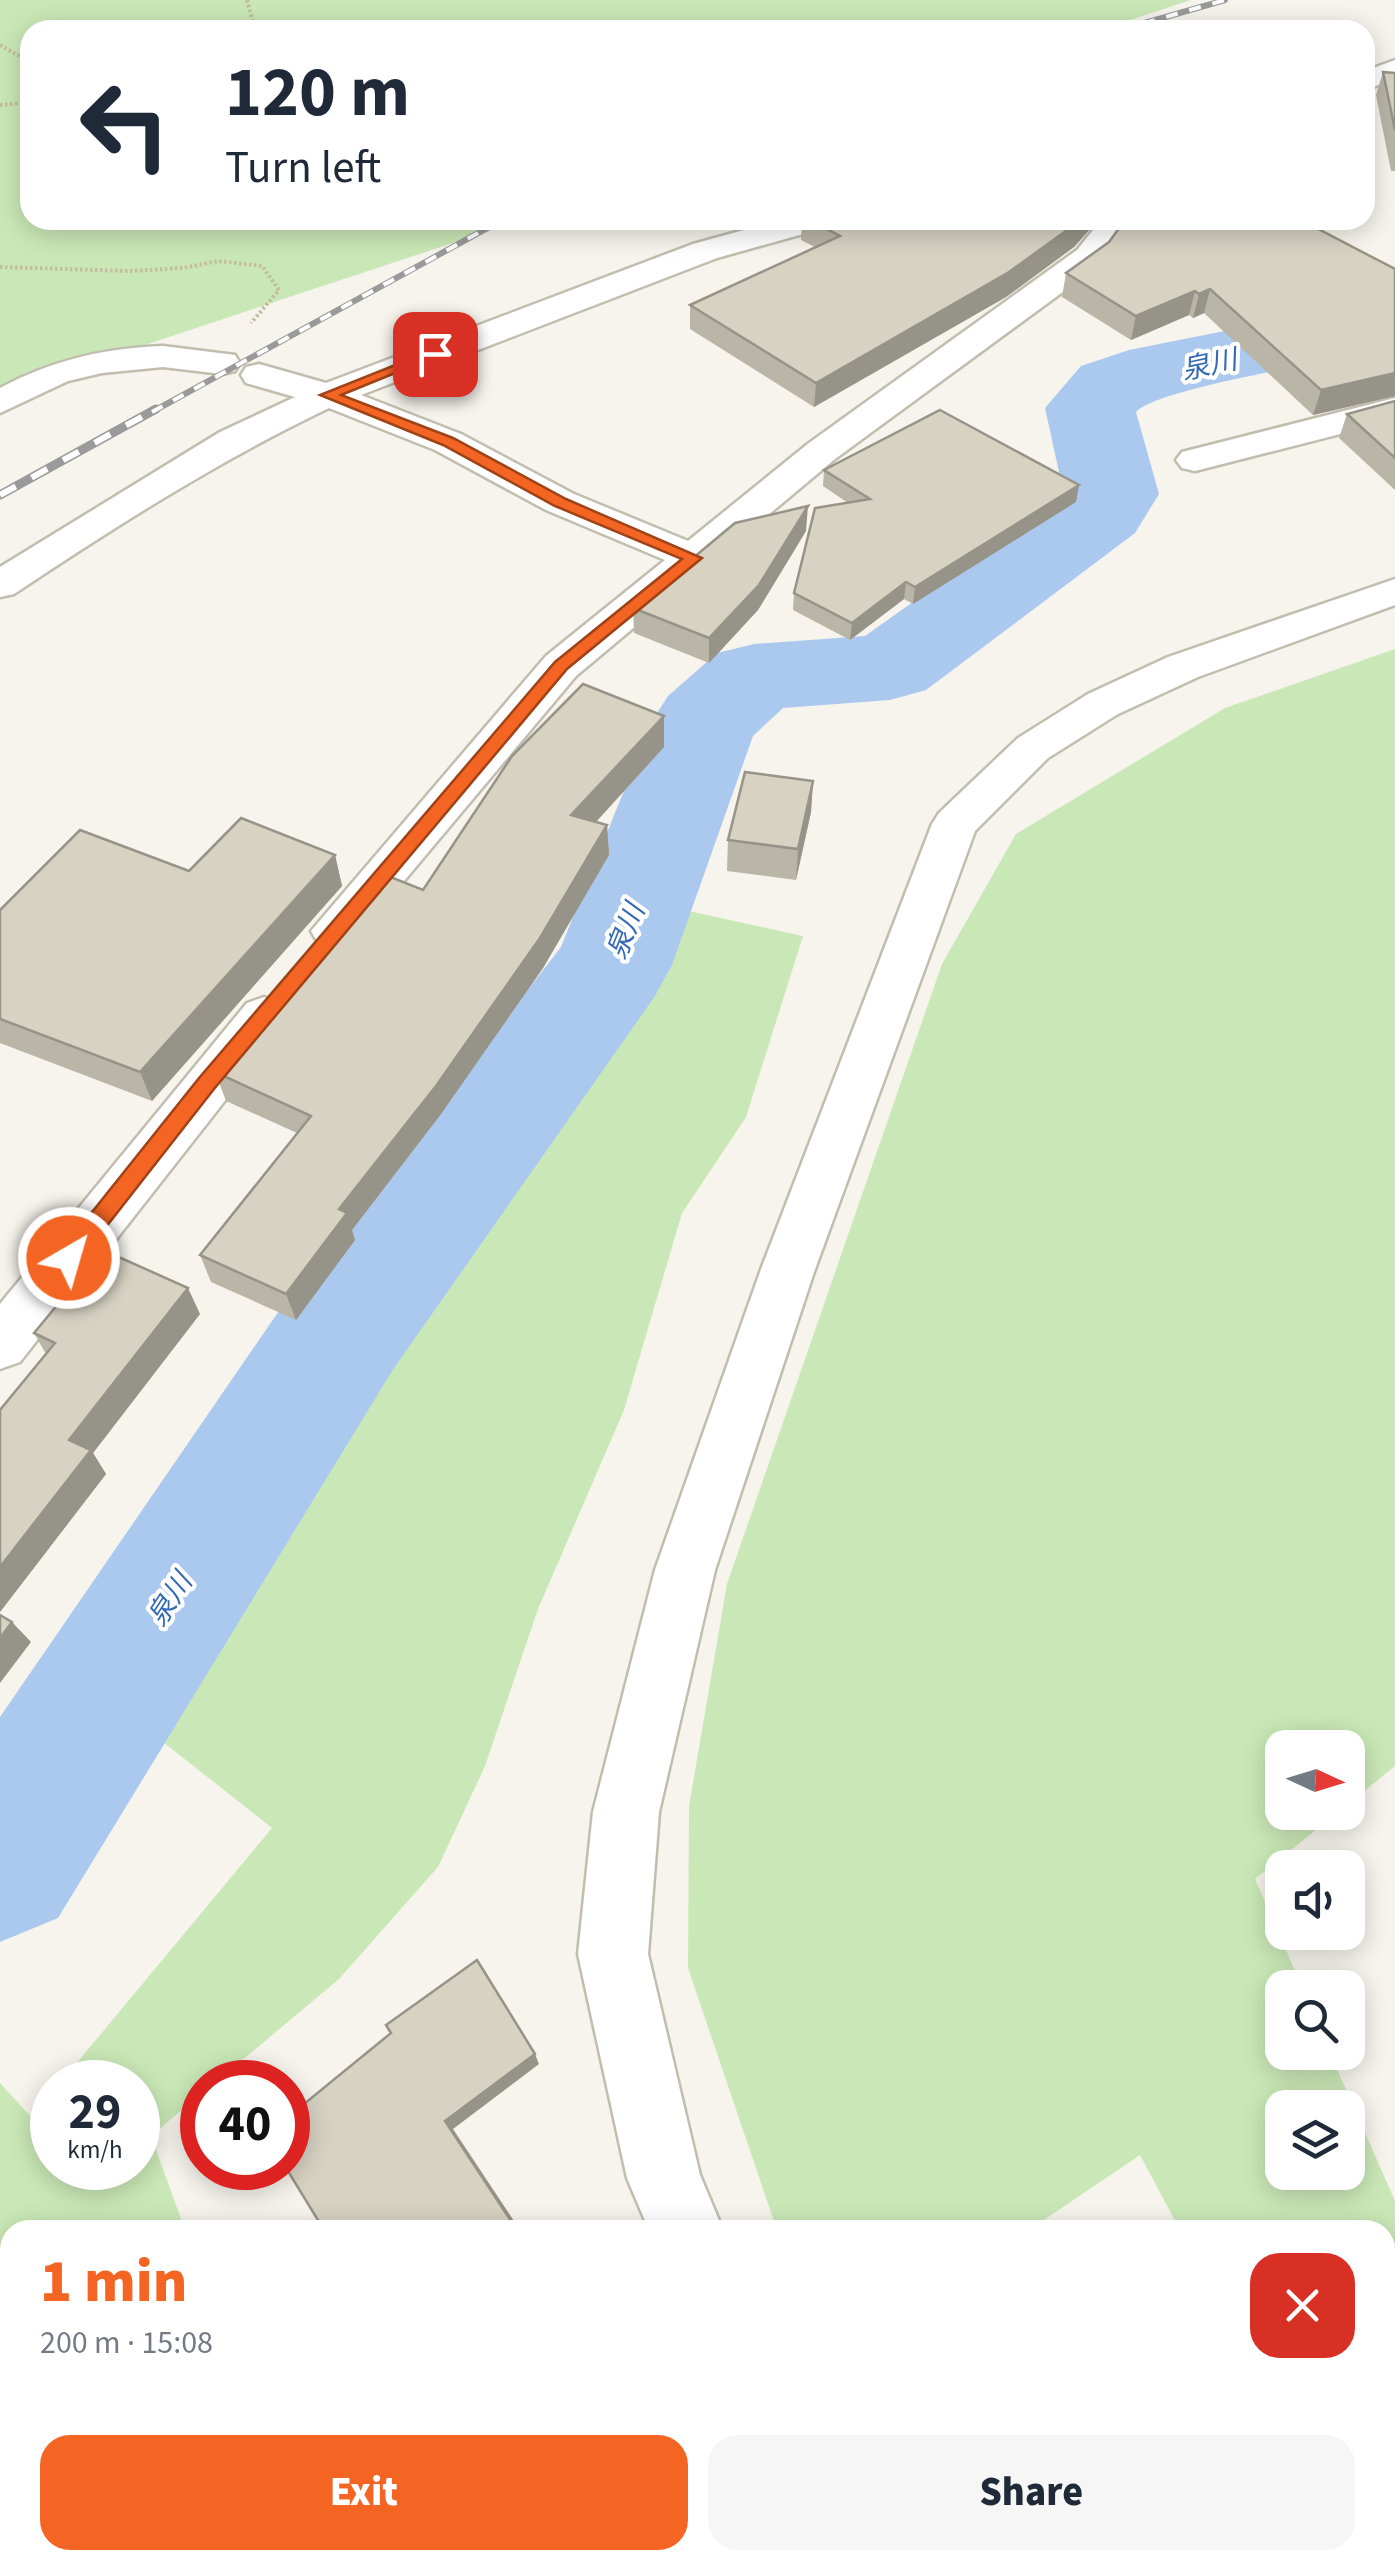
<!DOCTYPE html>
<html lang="en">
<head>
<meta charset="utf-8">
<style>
  body { margin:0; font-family:"Source Sans 3","Noto Sans JP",sans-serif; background:#f6f6f7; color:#1f2937; height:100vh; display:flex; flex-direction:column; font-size:38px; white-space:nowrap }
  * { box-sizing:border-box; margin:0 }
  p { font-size:32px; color:#747a83 }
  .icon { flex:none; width:55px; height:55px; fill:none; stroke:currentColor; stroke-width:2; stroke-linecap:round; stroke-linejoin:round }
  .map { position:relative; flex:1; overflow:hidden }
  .drawer { position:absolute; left:0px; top:2220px; width:1395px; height:350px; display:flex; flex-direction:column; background:#fff; border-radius:30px 30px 0 0; box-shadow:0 5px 25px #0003 }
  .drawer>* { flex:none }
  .top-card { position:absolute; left:20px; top:20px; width:1355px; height:210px; border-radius:30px; box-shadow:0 5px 25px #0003; background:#fff; color:#1f2937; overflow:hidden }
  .needle { width:65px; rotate:94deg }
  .tools { position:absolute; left:1265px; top:1730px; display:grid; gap:20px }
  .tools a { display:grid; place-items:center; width:100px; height:100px; border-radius:20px; background:#fff; box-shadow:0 5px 25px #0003; font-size:50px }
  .speed { position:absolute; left:30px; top:2060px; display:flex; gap:20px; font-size:50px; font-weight:700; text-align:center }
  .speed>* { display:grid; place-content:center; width:130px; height:130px; border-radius:50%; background:#fff; box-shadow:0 5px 25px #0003; line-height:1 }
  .speed small { font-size:25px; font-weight:400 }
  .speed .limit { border:15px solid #d22; background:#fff; color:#111 }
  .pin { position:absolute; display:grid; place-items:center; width:85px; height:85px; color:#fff; margin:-42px; border-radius:20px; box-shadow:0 5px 15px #0006 }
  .me { position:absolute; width:110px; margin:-55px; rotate:38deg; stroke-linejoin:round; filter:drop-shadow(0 0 8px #0008) }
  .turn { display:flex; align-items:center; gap:35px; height:210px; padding:0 40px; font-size:45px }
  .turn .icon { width:130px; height:130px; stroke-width:2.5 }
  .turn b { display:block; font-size:70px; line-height:85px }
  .round { display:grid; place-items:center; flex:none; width:105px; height:105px; border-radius:30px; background:#f6f6f7 }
  .summary { display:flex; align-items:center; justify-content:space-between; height:170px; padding:0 40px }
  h1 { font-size:60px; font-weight:800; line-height:75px; color:#f46524 }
  .action { display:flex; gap:20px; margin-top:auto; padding:20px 40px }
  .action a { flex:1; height:115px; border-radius:30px; background:#f46524; color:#fff; font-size:40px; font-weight:800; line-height:115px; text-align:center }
  .action a+a { background:#f6f6f7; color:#1f2937 }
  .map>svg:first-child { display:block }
  .green { fill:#cae8b7; fill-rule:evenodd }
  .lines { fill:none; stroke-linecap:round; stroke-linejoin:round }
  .river { fill:#abc9ef; fill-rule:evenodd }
  .minor-casing { stroke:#c1beaf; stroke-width:5 }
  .path { stroke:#c3bca0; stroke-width:4; stroke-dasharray:2.5 2.5; stroke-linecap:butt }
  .minor { fill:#fff; fill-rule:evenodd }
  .rail-far1-casing { stroke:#9a9a9a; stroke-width:6 }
  .rail-casing { stroke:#9a9a9a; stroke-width:9 }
  .rail-far1 { stroke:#fff; stroke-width:4; stroke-dasharray:12; stroke-linecap:butt }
  .rail { stroke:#fff; stroke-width:6; stroke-dasharray:18; stroke-linecap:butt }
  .wall { fill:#b9b5a7 }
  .shaded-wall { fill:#969388 }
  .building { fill:#d7d2c2; stroke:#969388; stroke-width:2.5 }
  .route { fill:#f46524; stroke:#9f4217; stroke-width:2.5 }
  .labels { text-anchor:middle; stroke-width:8; stroke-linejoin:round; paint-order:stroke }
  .water-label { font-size:28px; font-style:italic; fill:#346ab5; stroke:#fff }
</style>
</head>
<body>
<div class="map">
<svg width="1395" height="2570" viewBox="0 0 1395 2570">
  <rect width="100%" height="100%" fill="#f6f4ec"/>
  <!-- green -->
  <path class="green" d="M 0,0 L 1191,0 L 1100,30 L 30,30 L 30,220 L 522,220 L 0,393 Z
    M 1395,649 L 1395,1766 L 1348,1804 L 1348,1748 L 1282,1748 L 1282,1812 L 1337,1813 L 1255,1879 L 1302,1987 L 1282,1988 L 1282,2052 L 1330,2053 L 1395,2201 L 1395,2242 L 1385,2249 L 1385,2230 L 1180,2230 L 1140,2155 L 1029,2230 L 777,2230 L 688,1968 L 689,1806 L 727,1584 L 942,964 L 1016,834 L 1225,708 ZM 1282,2108 L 1348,2108 L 1348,2172 L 1282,2172 Z
    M 661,905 L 803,936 L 746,1117 L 682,1213 L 624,1410 L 538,1609 L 485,1766 L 438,1867 L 339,1979 L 216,2082 L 202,2082 L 202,2093 L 151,2136 L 185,2230 L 10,2230 L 10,2560 L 296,2560 L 315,2570 L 0,2570 L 0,2083 L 32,2118 L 52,2093 L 52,2168 L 138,2168 L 138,2082 L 61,2082 L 272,1828 L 134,1719 L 464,1214 L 590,1035 L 627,989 Z"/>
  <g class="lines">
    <!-- river -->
    <path class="river" d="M 1395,297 L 1395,349 C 1350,358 1159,387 1136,412 L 1159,494 L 1135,533 L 926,690 L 890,700 L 783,708 L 753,736 L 672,965 L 655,996 L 392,1371 L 58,1918 L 0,1942 L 0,1717 L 294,1289 L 561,947 L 652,721 L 668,696 L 717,653 L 754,644 L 865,636 L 1064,495 L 1045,408 L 1081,366 L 1129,350 Z"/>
    <defs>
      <path id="minor" d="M 1395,60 L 1395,79 L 1365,90 L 1365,71 Z
        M 780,220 L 832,220 L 828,227 L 717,258 L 361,395 L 461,434 L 574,494 L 688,541 L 809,443 L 1077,250 L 1101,220 L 1134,220 L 1101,264 L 835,459 L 576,676 L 352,943 L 335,948 L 318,943 L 311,931 L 546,656 L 665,560 L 546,510 L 435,450 L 329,408 C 218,461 116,526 14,594 L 0,597 L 0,567 L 220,432 L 295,397 L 246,383 L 241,375 L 246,367 L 259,364 L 326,383 L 693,244 Z
        M 163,346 L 235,355 L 240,363 L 235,371 L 222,374 L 163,367 L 102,373 L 68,381 L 0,413 L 0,388 C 52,360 105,348 163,346 Z
        M 1395,398 L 1395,420 L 1195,471 L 1182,468 L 1176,460 L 1182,452 Z
        M 1395,579 L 1395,605 L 1198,677 L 1118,714 L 1048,758 L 975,831 L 814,1272 L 715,1570 L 659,1812 L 648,1954 L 700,2175 L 723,2230 L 649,2230 L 627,2178 L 578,1954 L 593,1812 L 655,1570 L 760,1272 L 932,824 L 939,813 L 1018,738 L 1088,694 L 1168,657 Z
        M 264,997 L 281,1003 L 289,1016 L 281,1029 L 20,1362 L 0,1369 L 0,1304 L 247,1003 Z
        M 652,2560 L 737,2560 L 733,2570 L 648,2570 Z
        M 788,2560 L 871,2560 L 875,2570 L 792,2570 Z"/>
    </defs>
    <!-- minor casing -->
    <use href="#minor" class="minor-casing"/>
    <!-- path -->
    <path class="path" d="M 247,0 L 255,30
      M 0,45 L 30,62
      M 0,105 L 30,102
      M 0,267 L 130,271 L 183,268 L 218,261 L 262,266 L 279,290 L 251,323"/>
    <!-- minor -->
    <use href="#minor" class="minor"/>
    <defs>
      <path id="rail-far1" d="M 1120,30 L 1225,0
        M 152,412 L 502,220"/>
      <path id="rail" d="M 0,495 L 156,409"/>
    </defs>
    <!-- rail-far1 casing -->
    <use href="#rail-far1" class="rail-far1-casing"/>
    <!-- rail casing -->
    <use href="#rail" class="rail-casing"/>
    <!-- rail-far1 -->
    <use href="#rail-far1" class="rail-far1"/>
    <!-- rail -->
    <use href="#rail" class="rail"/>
  </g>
  <!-- wall -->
  <path class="wall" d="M 1383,72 L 1395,73 L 1395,171 L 1391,171 L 1376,95 Z
    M 802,220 L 1098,220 L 1074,247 L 1006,297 L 814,407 L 690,329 L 690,305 L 815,247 L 801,240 Z
    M 1109,242 L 1395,269 L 1395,396 L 1313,415 L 1204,313 L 1193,318 L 1189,315 L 1131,340 L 1062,297 L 1066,273 Z
    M 1395,401 L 1395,490 L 1339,438 L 1347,414 Z
    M 824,470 L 1079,485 L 1076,502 L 913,604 L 904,599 L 850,640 L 793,610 L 794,593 L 848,503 L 823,486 Z
    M 806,531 L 758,610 L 709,663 L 634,633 L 633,608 Z
    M 664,716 L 664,747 L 596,822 L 607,825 L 609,855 L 543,968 L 441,1114 L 352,1230 L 355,1240 L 296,1320 L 211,1282 L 200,1255 L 297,1133 L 226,1101 L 215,1072 L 423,890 Z
    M 813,781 L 811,812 L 796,880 L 727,871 L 728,840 Z
    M 335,855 L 342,886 L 152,1101 L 0,1043 L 0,910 Z
    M 200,1314 L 93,1453 L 106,1474 L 0,1612 L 0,1410 L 46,1354 L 34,1333 Z
    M 1395,2302 L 1395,2570 L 1338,2570 L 1333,2560 L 1385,2560 L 1385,2308 Z
    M 1069,2560 L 1223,2560 L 1228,2570 L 1073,2570 Z"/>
  <!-- shaded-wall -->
  <path class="shaded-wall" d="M 1081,220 L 1098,220 L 1074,247 L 1006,297 L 814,407 L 816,383 Z
    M 1210,289 L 1204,313 L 1193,318 L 1199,294 Z
    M 1195,291 L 1189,315 L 1131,340 L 1136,316 Z
    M 1395,373 L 1395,396 L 1313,415 L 1321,390 Z
    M 1079,485 L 1076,502 L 913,604 L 915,587 Z
    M 808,506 L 806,531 L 758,610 L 709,663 L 709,638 Z
    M 906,582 L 904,599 L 850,640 L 852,623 Z
    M 664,716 L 664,747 L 574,846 L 571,815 Z
    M 813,781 L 811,812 L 796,880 L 798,849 Z
    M 607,825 L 609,855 L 543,968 L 441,1114 L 352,1230 L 355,1240 L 296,1320 L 286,1294 L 339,1209 Z
    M 335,855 L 342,886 L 152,1101 L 140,1072 Z
    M 188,1288 L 200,1314 L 93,1453 L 106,1474 L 0,1612 L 0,1567 L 69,1440 Z
    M 12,1622 L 31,1642 L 0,1683 L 0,1638 Z
    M 535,2054 L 539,2064 L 453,2129 L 520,2230 L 517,2230 L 445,2121 Z"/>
  <!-- building -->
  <path class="building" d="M 1383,72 L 1395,73 L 1395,130 Z
    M 810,220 L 1081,220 L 1009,272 L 816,383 L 690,305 L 840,236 Z
    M 1125,220 L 1301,220 L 1395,269 L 1395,373 L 1321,390 L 1210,289 L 1199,294 L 1195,291 L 1136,316 L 1066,273 L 1109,242 Z
    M 1395,401 L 1395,458 L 1347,414 Z
    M 940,410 L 1079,485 L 915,587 L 906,582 L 852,623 L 794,593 L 815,508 L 870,499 L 824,470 Z
    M 808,506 L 759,585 L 709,638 L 633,608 L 735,523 Z
    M 583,684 L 664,716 L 571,815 L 607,825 L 540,938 L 436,1086 L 339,1209 L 347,1213 L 286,1294 L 200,1255 L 311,1116 L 215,1072 L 383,874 L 423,890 L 512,756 Z
    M 745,772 L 813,781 L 798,849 L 728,840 Z
    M 241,818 L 335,855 L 140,1072 L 0,1019 L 0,910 L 80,830 L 189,871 Z
    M 103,1250 L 188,1288 L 69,1440 L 91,1450 L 0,1567 L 0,1410 L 55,1343 L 34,1333 Z
    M 0,1615 L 12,1622 L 0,1638 Z
    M 477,1960 L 535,2054 L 445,2121 L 517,2230 L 324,2230 L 286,2168 L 288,2117 L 391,2033 L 386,2025 Z
    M 1395,2316 L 1395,2570 L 1365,2570 L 1360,2560 L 1385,2560 L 1385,2322 Z
    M 585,2560 L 663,2560 L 662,2562 L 647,2564 L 645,2570 L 594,2570 Z
    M 1079,2560 L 1223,2560 L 1228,2570 L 1084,2570 Z"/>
  <!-- route -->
  <path class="route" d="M 430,351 L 442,354 L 341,395 L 453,438 L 566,499 L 702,558 L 567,669 L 214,1089 L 77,1264 L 61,1264 L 57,1258 L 61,1251 L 199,1078 L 555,662 L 682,559 L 555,506 L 443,445 L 320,395 Z"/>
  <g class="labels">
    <!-- water labels -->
    <g class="water-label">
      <text transform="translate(1209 364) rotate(-12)" y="10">泉川</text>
      <text transform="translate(625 931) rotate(-68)" y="10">泉川</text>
      <text transform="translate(169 1599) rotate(-57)" y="10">泉川</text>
    </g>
  </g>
</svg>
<div class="tools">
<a><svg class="needle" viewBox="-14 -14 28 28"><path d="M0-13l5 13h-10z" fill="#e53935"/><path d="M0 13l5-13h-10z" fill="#747a83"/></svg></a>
<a><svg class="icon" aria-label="sound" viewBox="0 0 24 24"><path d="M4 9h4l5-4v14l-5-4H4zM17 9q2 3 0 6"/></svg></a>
<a><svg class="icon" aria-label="search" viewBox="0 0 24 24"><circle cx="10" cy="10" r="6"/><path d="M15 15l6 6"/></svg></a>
<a><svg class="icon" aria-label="layers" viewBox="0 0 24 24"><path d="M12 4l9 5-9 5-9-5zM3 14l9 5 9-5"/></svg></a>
</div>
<div class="speed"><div>29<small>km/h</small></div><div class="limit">40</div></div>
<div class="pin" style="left:435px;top:354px;background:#d93025"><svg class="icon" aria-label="arrive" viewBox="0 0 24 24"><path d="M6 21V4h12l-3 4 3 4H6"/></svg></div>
<svg class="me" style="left:69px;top:1258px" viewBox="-20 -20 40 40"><circle r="17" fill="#f46524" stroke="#fff" stroke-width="3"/><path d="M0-11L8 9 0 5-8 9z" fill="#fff"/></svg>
<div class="top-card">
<div class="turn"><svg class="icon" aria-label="left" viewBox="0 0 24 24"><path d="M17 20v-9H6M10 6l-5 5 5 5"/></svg><div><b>120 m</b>Turn left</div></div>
</div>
<section class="drawer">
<div class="summary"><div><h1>1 min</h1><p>200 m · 15:08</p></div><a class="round" style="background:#d93025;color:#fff"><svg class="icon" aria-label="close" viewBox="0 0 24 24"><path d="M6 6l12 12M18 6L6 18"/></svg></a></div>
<div class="action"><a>Exit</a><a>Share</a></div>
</section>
</div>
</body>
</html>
